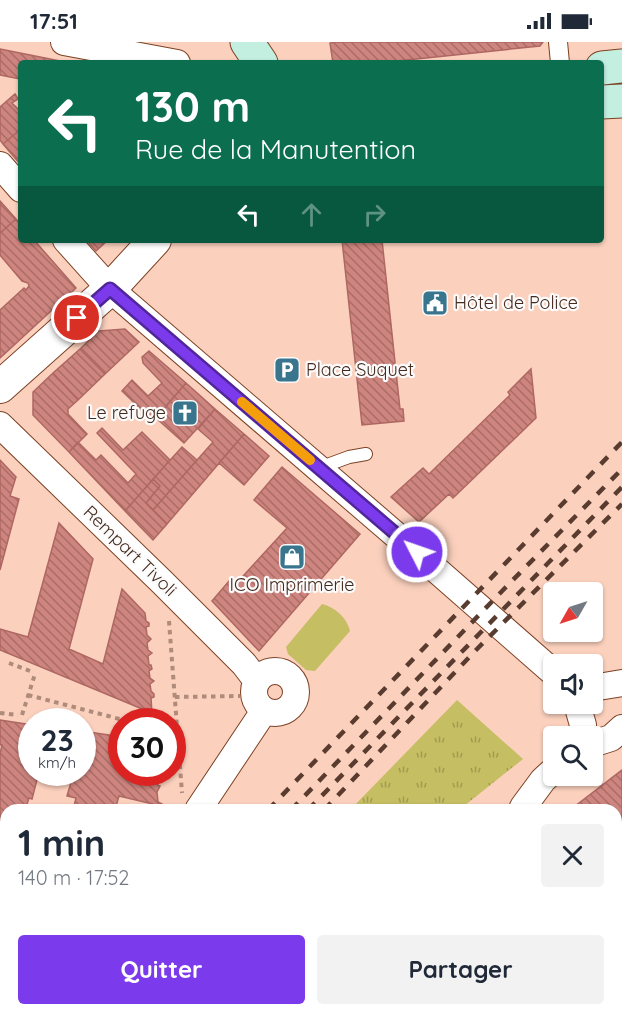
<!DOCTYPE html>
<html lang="fr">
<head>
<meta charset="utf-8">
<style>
  body { margin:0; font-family:Quicksand,sans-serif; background:#f2f2f3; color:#1f2937; height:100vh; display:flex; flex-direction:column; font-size:22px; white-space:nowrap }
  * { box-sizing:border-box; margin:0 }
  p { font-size:20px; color:#747a83 }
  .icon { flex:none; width:33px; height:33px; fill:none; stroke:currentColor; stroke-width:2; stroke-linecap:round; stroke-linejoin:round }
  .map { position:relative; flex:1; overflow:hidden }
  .panel { position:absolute; left:0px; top:762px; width:622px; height:212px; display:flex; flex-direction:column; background:#fff; border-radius:18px 18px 0 0; box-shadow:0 2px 4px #0004 }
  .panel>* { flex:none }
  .top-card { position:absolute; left:18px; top:18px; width:586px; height:183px; border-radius:6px; box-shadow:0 2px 4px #0004; background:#0b6e4f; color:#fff; overflow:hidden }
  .needle { width:39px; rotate:231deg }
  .buttons { position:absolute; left:543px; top:540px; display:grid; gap:12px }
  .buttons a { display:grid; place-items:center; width:60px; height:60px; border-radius:6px; background:#fff; box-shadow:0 2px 4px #0004; font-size:30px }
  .speed { position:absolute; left:18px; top:666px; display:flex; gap:12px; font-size:30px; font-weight:700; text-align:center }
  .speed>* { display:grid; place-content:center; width:78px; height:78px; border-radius:50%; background:#fff; box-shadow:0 2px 4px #0004; line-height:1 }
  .speed small { font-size:15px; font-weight:400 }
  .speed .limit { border:9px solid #d22; background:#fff; color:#111 }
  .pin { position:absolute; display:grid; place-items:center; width:51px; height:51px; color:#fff; margin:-26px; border:3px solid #fff; border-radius:50%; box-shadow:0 2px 6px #0007 }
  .me { position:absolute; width:66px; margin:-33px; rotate:311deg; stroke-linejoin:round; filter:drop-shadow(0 0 4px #0008) }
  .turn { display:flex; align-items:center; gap:21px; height:126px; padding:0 18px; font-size:27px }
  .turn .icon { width:78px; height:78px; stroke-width:2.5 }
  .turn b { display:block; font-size:42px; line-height:51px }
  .lanes { display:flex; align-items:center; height:57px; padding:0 18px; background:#0003; justify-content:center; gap:30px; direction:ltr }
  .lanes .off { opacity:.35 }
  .round { display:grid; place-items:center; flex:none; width:63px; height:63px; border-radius:6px; background:#f2f2f3 }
  .summary { display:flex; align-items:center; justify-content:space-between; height:102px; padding:0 18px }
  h1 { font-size:36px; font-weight:800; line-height:45px }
  .primary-button { display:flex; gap:12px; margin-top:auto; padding:12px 18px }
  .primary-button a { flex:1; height:69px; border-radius:6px; background:#7c3aed; color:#fff; font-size:24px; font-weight:800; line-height:69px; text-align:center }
  .primary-button a+a { background:#f2f2f3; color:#1f2937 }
  .status { display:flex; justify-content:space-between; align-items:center; height:42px; padding:0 30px; background:#fff; direction:ltr }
  .status svg { height:16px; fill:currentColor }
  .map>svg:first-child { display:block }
  .grass { fill:#c5be62 }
  .park { fill:url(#park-tufts) }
  .building { fill:url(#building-back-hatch); stroke:#ae6762; stroke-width:1.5 }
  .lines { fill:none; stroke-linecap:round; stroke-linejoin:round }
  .service-casing { stroke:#7c4124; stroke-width:14 }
  .pedestrian-casing { stroke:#7c4124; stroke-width:20 }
  .minor-casing { stroke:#7c4124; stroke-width:28 }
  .tertiary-casing { stroke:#7c4124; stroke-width:34 }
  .secondary-casing { stroke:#7c4124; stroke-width:35 }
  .path { stroke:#af8b7b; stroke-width:4; stroke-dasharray:4.5 4.5; stroke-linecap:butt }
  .service { stroke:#fff; stroke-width:12 }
  .pedestrian { stroke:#fff; stroke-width:18 }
  .minor { stroke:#fff; stroke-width:26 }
  .tertiary { stroke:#fff; stroke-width:32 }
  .secondary { stroke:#c3efe0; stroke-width:33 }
  .rail { stroke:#593c2f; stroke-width:4.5; stroke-dasharray:10 10; stroke-linecap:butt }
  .route-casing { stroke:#51269a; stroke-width:15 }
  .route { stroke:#7c3aed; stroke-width:10 }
  .slow { stroke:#f59e0b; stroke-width:10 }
  .labels { text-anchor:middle; stroke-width:4.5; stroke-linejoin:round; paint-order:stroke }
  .poi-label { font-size:18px; fill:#452a1e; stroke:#fbfbfb; text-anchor:start }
  .street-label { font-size:18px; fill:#452a1e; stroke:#fbfbfb }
</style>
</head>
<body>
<div class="status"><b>17:51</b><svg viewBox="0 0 49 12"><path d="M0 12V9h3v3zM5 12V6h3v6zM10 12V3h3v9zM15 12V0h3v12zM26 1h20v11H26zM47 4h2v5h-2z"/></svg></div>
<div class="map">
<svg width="622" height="973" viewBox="0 0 622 973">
  <defs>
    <pattern id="park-tufts" width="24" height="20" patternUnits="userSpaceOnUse" patternTransform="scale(1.5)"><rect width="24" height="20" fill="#c5be62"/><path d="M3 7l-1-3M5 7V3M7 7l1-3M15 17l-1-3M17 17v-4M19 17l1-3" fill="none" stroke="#a29b50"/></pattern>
    <pattern id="building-back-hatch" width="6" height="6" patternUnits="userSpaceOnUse" patternTransform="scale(1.5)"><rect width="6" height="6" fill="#cf857f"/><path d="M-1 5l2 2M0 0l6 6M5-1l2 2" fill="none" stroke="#aa6d67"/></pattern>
  </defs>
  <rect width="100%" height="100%" fill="#fbd0bd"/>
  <!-- grass -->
  <path class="grass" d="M 322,562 C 335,565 347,576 350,589 L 315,629 L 306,628 L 288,612 L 286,605 Z"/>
  <!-- park -->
  <path class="park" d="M 457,658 L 523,717 L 459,768 L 350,768 Z"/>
  <!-- building -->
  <path class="building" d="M 336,0 L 543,0 L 540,4 L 378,21 L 333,21 L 330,1 Z
    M 0,7 L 70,21 L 21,21 L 21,43 L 19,43 L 20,37 L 0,33 Z
    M 15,52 L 18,57 L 12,61 L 21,70 L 21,87 L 3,102 L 0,98 L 0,65 Z
    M 21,87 L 21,123 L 3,102 Z
    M 0,159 L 16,177 L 0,191 Z
    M 16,177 L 21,183 L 21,198 L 34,198 L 76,246 L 0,316 L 0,268 L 24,246 L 26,248 L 29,244 L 28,241 L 22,239 L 0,213 L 0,191 Z
    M 86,198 L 108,198 L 96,209 Z
    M 342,198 L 382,198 L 400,367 L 403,367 L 404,379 L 362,383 Z
    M 125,287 L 139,300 L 105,332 L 80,307 L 99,289 Z
    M 80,307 L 105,332 L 78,358 L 53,331 Z
    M 149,309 L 186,341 L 153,379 L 122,349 L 132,338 L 148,354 L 162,341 L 143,321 L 142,315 Z
    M 531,327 L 536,376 L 453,456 L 449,452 L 419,480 L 391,455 L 423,426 L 429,432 L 510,353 L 508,350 Z
    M 53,331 L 78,358 L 68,367 L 68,372 L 87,392 L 69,410 L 33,373 L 33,350 Z
    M 186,341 L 215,367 L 184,401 L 156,376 Z
    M 215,367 L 244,392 L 167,482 L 153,468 L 213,400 L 198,387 Z
    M 102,386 L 123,408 L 142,390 L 170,418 L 125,469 L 69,410 L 78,400 L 96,418 L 101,413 L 128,441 L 136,432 L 97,391 Z
    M 244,392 L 269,414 L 244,443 L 219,421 Z
    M 182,405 L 197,418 L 153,468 L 146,461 L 160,444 L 153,437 Z
    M 0,418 L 16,435 L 10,454 L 19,457 L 0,528 Z
    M 282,425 L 360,492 L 259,609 L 212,559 L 229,539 L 234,544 L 287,486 L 254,458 Z
    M 153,437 L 160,444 L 146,461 L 167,482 L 153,498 L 125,469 Z
    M 59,481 L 93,517 L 69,607 L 103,622 L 122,547 L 145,571 L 146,579 L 149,581 L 149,584 L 146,585 L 147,593 L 151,597 L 147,601 L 148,608 L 152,611 L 148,614 L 149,623 L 151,623 L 152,627 L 149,629 L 150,636 L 154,639 L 150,642 L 151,649 L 154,652 L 154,655 L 151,656 L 152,671 L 0,608 L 0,587 L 28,595 Z
    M 0,678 L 32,683 L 32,730 L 39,730 L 32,757 L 29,756 L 25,768 L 6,768 L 6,801 L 0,804 L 0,712 L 2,703 L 0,703 Z
    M 82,689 L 122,695 L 122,730 L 160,730 L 156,734 L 156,742 L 160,744 L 157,750 L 158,760 L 162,762 L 161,765 L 156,766 L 157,763 L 119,754 L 115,768 L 73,768 L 76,756 L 67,754 L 74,730 L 82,730 Z
    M 622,728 L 622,783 L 616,787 L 616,768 L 570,768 Z
    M 0,862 L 6,863 L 6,903 L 0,901 Z
    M 6,919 L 6,962 L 0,968 L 0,925 Z
    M 206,968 L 222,968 L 216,973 L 211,973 Z
    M 265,968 L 402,968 L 377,973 L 268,973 Z"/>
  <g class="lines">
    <defs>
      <path id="service" d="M 319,426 L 349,415 L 366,412
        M 616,814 L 622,813
        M 556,973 L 565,968"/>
      <path id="pedestrian" d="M 558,0 L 560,21"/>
      <path id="minor" d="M 64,0 L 177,21
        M 0,123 L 21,147
        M 66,198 L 110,247 L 433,525 L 554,631
        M 0,383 L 162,540 L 244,622 L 257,639
        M254 650a21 21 0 1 1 42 0a21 21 0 1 1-42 0Z
        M 592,646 L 622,641
        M 577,662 L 583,683 L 583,694
        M 592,702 L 611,696 L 622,686
        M 198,768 L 264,669
        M 524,768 L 523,765 L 543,738 L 554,728"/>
      <path id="tertiary" d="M 0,345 L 110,247 L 155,198"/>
      <path id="secondary" d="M 247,0 L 261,21
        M 602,26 L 622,24
        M 602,60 L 622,59
        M 599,973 L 622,969"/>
    </defs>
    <!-- service casing -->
    <use href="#service" class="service-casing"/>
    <!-- pedestrian casing -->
    <use href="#pedestrian" class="pedestrian-casing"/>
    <!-- minor casing -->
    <use href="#minor" class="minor-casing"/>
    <!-- tertiary casing -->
    <use href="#tertiary" class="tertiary-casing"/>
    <!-- secondary casing -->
    <use href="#secondary" class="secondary-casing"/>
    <!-- path -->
    <path class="path" d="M 169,579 L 182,751
      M 9,621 L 30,629
      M 28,653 L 131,680
      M 175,655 L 240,654
      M 0,671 L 18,673
      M 22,673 L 35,632
      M 24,973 L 29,968
      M 520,973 L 540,968"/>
    <!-- service -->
    <use href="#service" class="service"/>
    <!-- pedestrian -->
    <use href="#pedestrian" class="pedestrian"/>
    <!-- minor -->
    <use href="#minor" class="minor"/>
    <!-- tertiary -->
    <use href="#tertiary" class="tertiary"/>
    <!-- secondary -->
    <use href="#secondary" class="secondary"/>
    <!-- rail -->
    <path class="rail" d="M 268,768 L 622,400
      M 291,768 L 506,545 L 622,427
      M 308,768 L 622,445
      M 324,768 L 478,606 L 622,462
      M 69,973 L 74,968
      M 92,973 L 97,968
      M 108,973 L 113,968
      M 125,973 L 130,968"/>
  </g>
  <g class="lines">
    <defs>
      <path id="route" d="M 77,276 L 110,247 L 417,510"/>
    </defs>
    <!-- route casing -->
    <use href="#route" class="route-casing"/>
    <!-- route -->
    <use href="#route" class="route"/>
    <!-- slow -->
    <path class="slow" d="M 242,360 L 310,418"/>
  </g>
  <!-- icons -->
  <defs>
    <symbol id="civic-square" viewBox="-11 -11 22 22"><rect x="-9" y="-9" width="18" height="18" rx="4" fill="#39768d" stroke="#fbfbfb"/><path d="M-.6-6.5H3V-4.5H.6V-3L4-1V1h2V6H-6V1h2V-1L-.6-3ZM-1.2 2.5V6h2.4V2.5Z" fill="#fff"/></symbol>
    <symbol id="parking-square" viewBox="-11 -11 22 22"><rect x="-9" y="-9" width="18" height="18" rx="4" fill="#39768d" stroke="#fbfbfb"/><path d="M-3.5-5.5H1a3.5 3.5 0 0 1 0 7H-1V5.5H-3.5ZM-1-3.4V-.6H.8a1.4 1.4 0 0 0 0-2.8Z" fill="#fff"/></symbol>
    <symbol id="church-square" viewBox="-11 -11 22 22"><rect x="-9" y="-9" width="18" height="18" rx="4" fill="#39768d" stroke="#fbfbfb"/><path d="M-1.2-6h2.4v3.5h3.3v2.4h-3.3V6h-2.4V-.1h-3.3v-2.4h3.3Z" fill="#fff"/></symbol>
    <symbol id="shop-square" viewBox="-11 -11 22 22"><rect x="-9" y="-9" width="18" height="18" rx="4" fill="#39768d" stroke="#fbfbfb"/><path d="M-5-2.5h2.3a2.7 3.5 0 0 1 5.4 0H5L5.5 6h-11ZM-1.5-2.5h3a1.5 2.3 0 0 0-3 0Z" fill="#fff"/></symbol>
  </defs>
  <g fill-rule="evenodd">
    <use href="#civic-square" x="420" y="246" width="30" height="30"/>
    <use href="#parking-square" x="272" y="313" width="30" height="30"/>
    <use href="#church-square" x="170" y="356" width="30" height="30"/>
    <use href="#shop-square" x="277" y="500" width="30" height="30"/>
  </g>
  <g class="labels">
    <!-- poi labels -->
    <g class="poi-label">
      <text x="454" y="267">Hôtel de Police</text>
      <text x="306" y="334">Place Suquet</text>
      <text x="166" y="377" text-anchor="end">Le refuge</text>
      <text x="292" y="549" text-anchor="middle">ICO Imprimerie</text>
    </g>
    <!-- street labels -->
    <g class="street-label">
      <text transform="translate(130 509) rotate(44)" y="6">Rempart Tivoli</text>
    </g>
  </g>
</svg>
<div class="buttons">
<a><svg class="needle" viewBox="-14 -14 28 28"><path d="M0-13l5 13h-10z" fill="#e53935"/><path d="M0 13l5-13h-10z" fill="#747a83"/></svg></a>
<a><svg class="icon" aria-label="sound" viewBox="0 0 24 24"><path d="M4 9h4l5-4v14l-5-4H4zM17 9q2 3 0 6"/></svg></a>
<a><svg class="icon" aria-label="search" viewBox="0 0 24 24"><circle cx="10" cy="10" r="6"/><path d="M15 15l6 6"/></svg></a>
</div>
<div class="speed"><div>23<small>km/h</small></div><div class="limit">30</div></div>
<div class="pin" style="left:77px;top:276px;background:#d93025"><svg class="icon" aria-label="arrive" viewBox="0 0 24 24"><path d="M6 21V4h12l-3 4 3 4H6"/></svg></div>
<svg class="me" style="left:417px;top:510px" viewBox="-20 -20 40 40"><circle r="17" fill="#7c3aed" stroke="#fff" stroke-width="3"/><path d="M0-11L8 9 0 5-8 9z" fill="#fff"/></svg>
<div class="top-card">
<div class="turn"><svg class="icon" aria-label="left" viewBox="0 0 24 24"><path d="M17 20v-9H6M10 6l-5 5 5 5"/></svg><div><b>130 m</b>Rue de la Manutention</div></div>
<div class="lanes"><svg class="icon" aria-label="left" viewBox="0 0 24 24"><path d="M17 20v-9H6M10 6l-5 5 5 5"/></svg><svg class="icon off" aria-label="ahead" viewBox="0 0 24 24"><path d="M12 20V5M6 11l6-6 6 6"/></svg><svg class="icon off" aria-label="right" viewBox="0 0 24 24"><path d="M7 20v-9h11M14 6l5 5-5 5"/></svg></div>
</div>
<section class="panel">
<div class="summary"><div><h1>1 min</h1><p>140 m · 17:52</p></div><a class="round"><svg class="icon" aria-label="close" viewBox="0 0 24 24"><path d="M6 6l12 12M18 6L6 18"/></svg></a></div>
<div class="primary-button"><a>Quitter</a><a>Partager</a></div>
</section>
</div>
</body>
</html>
